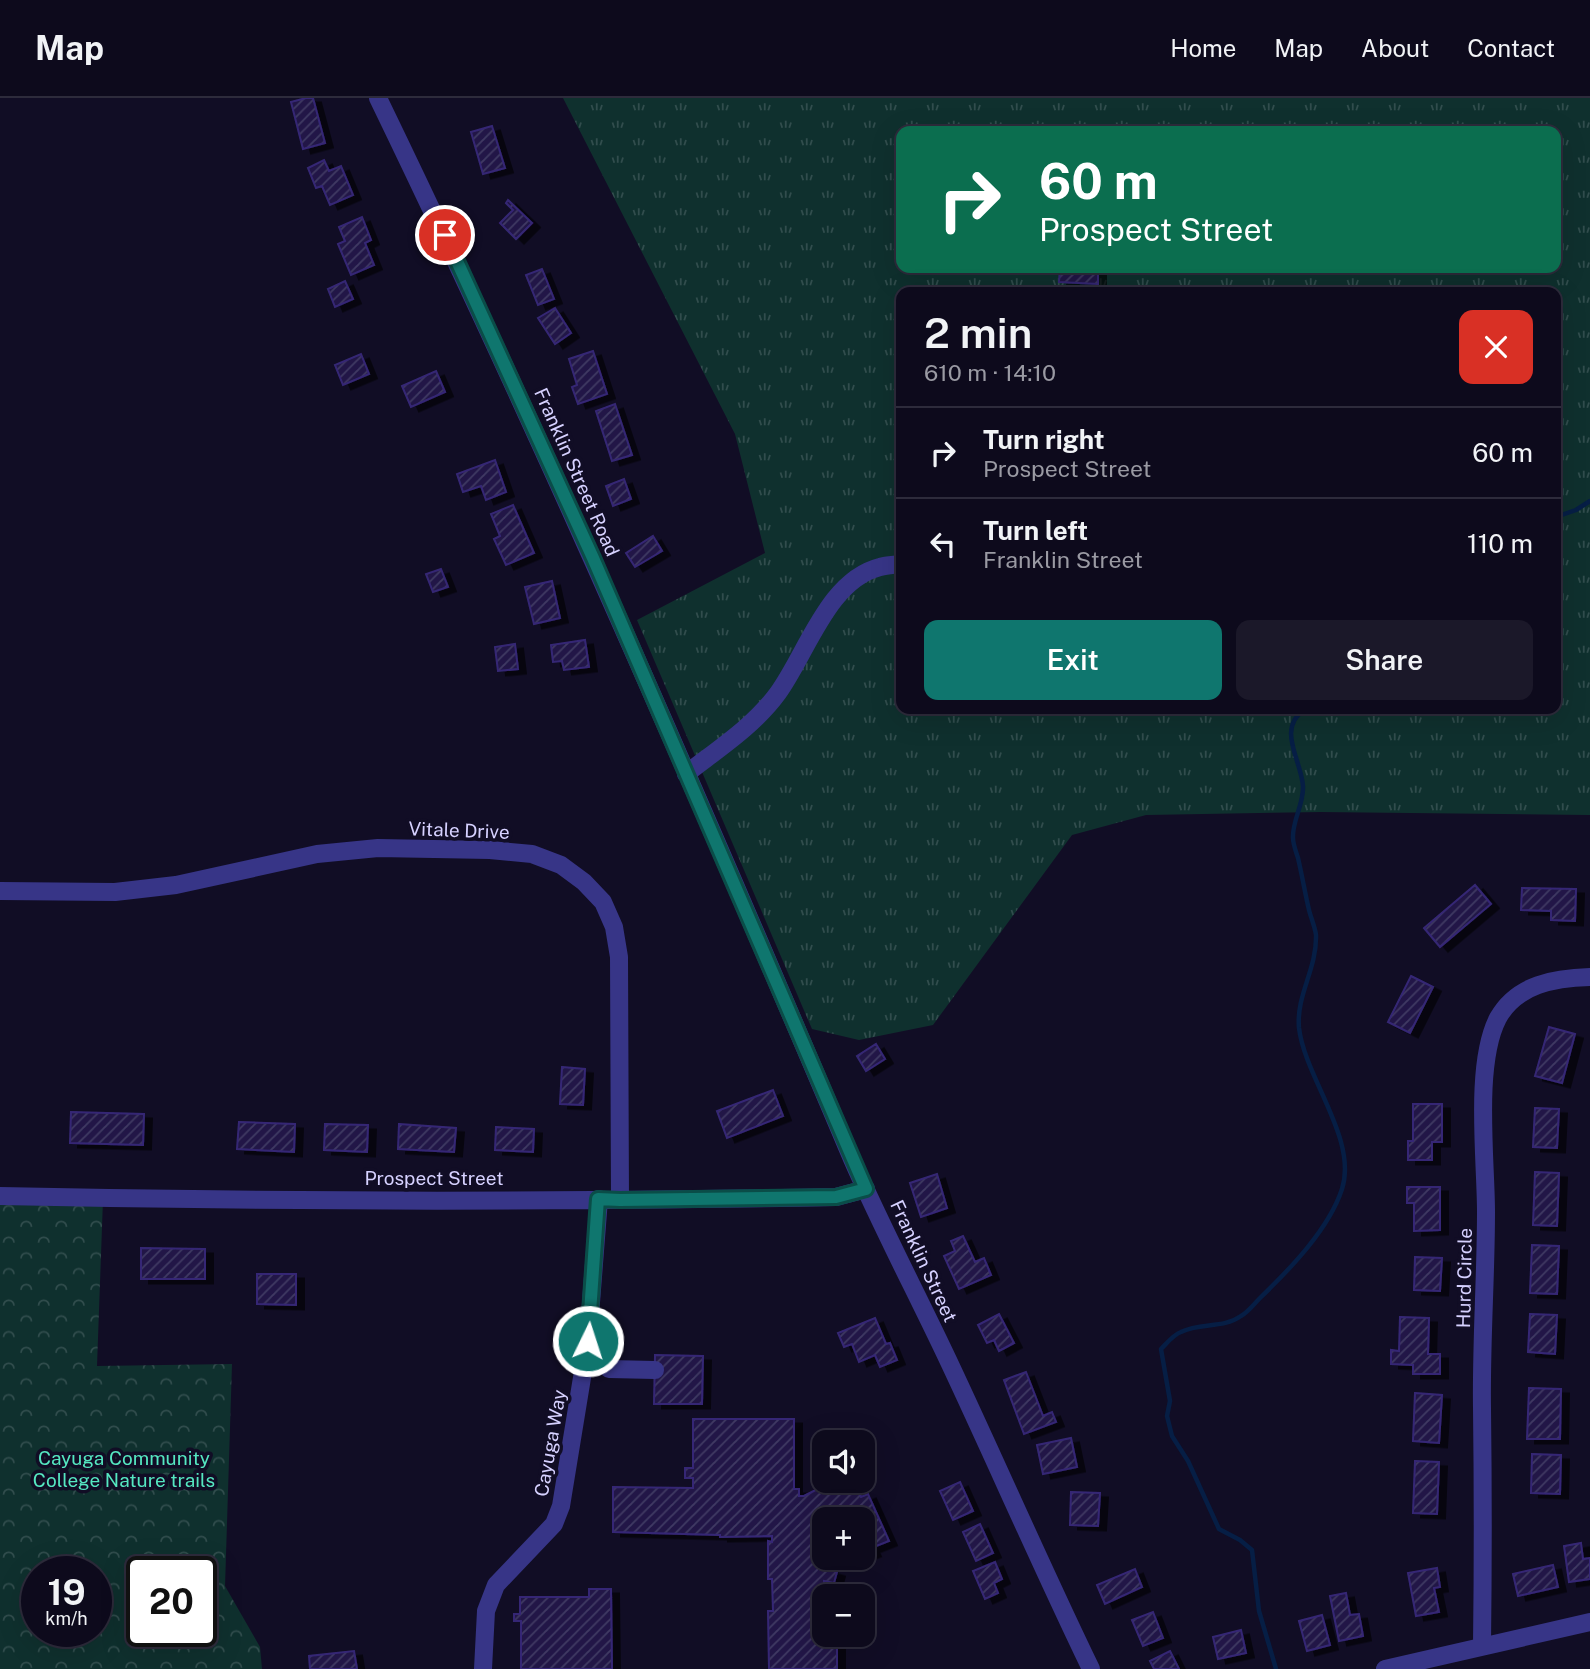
<!DOCTYPE html>
<html lang="en">
<head>
<meta charset="utf-8">
<style>
  body { margin:0; font-family:"Public Sans",sans-serif; background:#1b1829; color:#f1f3f6; height:100vh; display:flex; flex-direction:column; font-size:26px; white-space:nowrap }
  * { box-sizing:border-box; margin:0 }
  p { font-size:23px; color:#9a9aa3 }
  .icon { flex:none; width:38px; height:38px; fill:none; stroke:currentColor; stroke-width:2; stroke-linecap:round; stroke-linejoin:round }
  .map { position:relative; flex:1; overflow:hidden }
  .details { position:absolute; left:896px; top:189px; width:665px; height:427px; display:flex; flex-direction:column; background:#0d0a1c; border-radius:14px; box-shadow:0 7px 28px #0002,0 0 0 2px #2d2b3b }
  .details>* { flex:none }
  .top-card { position:absolute; left:896px; top:28px; width:665px; height:147px; border-radius:14px; box-shadow:0 7px 28px #0002,0 0 0 2px #2d2b3b; background:#0b6e4f; color:#fff; overflow:hidden }
  .buttons { position:absolute; left:812px; top:1332px; display:grid; gap:14px }
  .buttons a { display:grid; place-items:center; width:63px; height:63px; border-radius:14px; background:#0d0a1c; box-shadow:0 7px 28px #0002,0 0 0 2px #2d2b3b; font-size:35px }
  .speed { position:absolute; left:21px; top:1458px; display:flex; gap:14px; font-size:35px; font-weight:700; text-align:center }
  .speed>* { display:grid; place-content:center; width:91px; height:91px; border-radius:50%; background:#0d0a1c; box-shadow:0 7px 28px #0002,0 0 0 2px #2d2b3b; line-height:1 }
  .speed small { font-size:18px; font-weight:400 }
  .speed .limit { border:4px solid #111; border-radius:10px; background:#fff; color:#111 }
  .pin { position:absolute; display:grid; place-items:center; width:60px; height:60px; color:#fff; margin:-30px; border:4px solid #fff; border-radius:50%; box-shadow:0 2px 7px #0007 }
  .me { position:absolute; width:77px; margin:-38px; rotate:4deg; stroke-linejoin:round; filter:drop-shadow(0 0 5px #0008) }
  .turn { display:flex; align-items:center; gap:24px; height:147px; padding:0 28px; font-size:32px }
  .turn .icon { width:91px; height:91px; stroke-width:2.5 }
  .turn b { display:block; font-size:49px; line-height:60px }
  .round { display:grid; place-items:center; flex:none; width:74px; height:74px; border-radius:14px; background:#1b1829 }
  .overview { display:flex; align-items:center; justify-content:space-between; height:119px; padding:0 28px }
  h1 { font-size:42px; font-weight:600; line-height:52px }
  .action { display:flex; gap:14px; margin-top:auto; padding:14px 28px }
  .action a { flex:1; height:80px; border-radius:14px; background:#0f766e; color:#fff; font-size:28px; font-weight:600; line-height:80px; text-align:center }
  .action a+a { background:#1b1829; color:#f1f3f6 }
  ul { padding:0; list-style:none }
  li { display:flex; align-items:center; gap:21px; height:91px; padding:0 28px; border-top:2px solid #2d2b3b }
  li div { flex:1 }
  li b { display:block; font-size:26px }
  li em { font-style:normal }
  header { display:flex; align-items:center; gap:42px; box-sizing:border-box; height:98px; padding:0 35px; background:#0d0a1c; border-bottom:2px solid #2d2b3b }
  header strong { font-size:33px }
  nav { display:flex; gap:38px; margin-inline-start:auto; font-size:24px }
  .map>svg:first-child { display:block }
  .grass { fill:url(#grass-tufts); fill-rule:evenodd }
  .forest { fill:url(#forest-crowns); fill-rule:evenodd }
  .lines { fill:none; stroke-linecap:round; stroke-linejoin:round }
  .stream { stroke:#061e45; stroke-width:4.5 }
  .building { fill:url(#building-hatch); stroke:#362875; stroke-width:2; filter:url(#shadow) }
  .minor { stroke:#373587; stroke-width:18 }
  .route-casing { stroke:#0a4d48; stroke-width:18 }
  .route { stroke:#0f766e; stroke-width:12 }
  .labels { text-anchor:middle; stroke-width:7; stroke-linejoin:round; paint-order:stroke }
  .street-label { font-size:19px; fill:#d6d1ff; stroke:#110d25 }
  .park-label { font-size:19px; fill:#55e7c1; stroke:#110d25 }
</style>
</head>
<body>
<header>
<strong>Map</strong>
<nav><a>Home</a><a>Map</a><a>About</a><a>Contact</a></nav>
</header>
<div class="map">
<svg width="1590" height="1571" viewBox="0 0 1590 1571">
  <defs>
    <pattern id="grass-tufts" width="24" height="20" patternUnits="userSpaceOnUse" patternTransform="scale(1.75)"><rect width="24" height="20" fill="#0f302e"/><path d="M3 7l-1-3M5 7V3M7 7l1-3M15 17l-1-3M17 17v-4M19 17l1-3" fill="none" stroke="#314d4d"/></pattern>
    <pattern id="forest-crowns" width="20" height="18" patternUnits="userSpaceOnUse" patternTransform="scale(1.75)"><rect width="20" height="18" fill="#0f302e"/><path d="M2 6a3 3 0 1 1 6 0M12 15a3 3 0 1 1 6 0" fill="none" stroke="#314d4d"/></pattern>
    <pattern id="building-hatch" width="6" height="6" patternUnits="userSpaceOnUse" patternTransform="scale(1.75)"><rect width="6" height="6" fill="#211847"/><path d="M-1 1l2-2M0 6l6-6M5 7l2-2" fill="none" stroke="#403963"/></pattern>
    <filter id="shadow"><feDropShadow dx="8" dy="4.5" stdDeviation="0" flood-color="#0009"/></filter>
  </defs>
  <rect width="100%" height="100%" fill="#110d25"/>
  <!-- grass -->
  <path class="grass" d="M 563,0 L 1590,0 L 1590,717 L 1321,714 L 1146,717 L 1072,737 L 933,927 L 859,942 L 812,931 L 637,522 L 765,455 L 735,336 ZM 901,33 L 1556,33 L 1556,170 L 901,170 ZM 901,194 L 1556,194 L 1556,611 L 901,611 Z"/>
  <!-- forest -->
  <path class="forest" d="M 0,1099 L 103,1101 L 97,1268 L 232,1266 L 225,1488 L 260,1549 L 262,1571 L 0,1571 ZM 37,1474 L 96,1474 L 96,1533 L 37,1533 ZM 142,1474 L 201,1474 L 201,1533 L 142,1533 Z"/>
  <g class="lines">
    <!-- stream -->
    <path class="stream" d="M 1556,419 L 1576,412 L 1590,403
      M 1276,1571 L 1259,1513 L 1252,1452 L 1240,1442 L 1219,1431 L 1188,1363 L 1172,1338 L 1167,1318 L 1170,1303 L 1161,1251 C 1167,1245 1173,1237 1181,1234 C 1200,1224 1223,1231 1241,1218 C 1248,1214 1254,1206 1260,1200 C 1290,1171 1329,1131 1342,1091 C 1358,1041 1305,980 1299,930 C 1296,897 1317,871 1316,837 C 1315,829 1311,820 1309,812 C 1305,795 1302,777 1298,760 C 1296,754 1293,746 1293,740 C 1292,723 1304,706 1303,688 C 1301,661 1276,631 1305,611"/>
  </g>
  <!-- building -->
  <path class="building" d="M 306,0 L 313,0 L 325,45 L 303,51 L 291,4 Z
    M 492,28 L 505,70 L 483,76 L 471,34 Z
    M 324,62 L 329,73 L 341,68 L 353,97 L 330,107 L 322,88 L 316,90 L 308,70 Z
    M 508,102 L 532,125 L 516,141 L 500,125 L 513,112 L 506,105 Z
    M 362,119 L 371,142 L 365,145 L 374,167 L 351,177 L 338,146 L 345,143 L 339,129 Z
    M 1060,170 L 1098,170 L 1098,186 L 1059,184 Z
    M 542,171 L 554,201 L 538,207 L 526,177 Z
    M 345,183 L 353,201 L 335,209 L 328,191 Z
    M 555,210 L 571,235 L 555,246 L 538,220 Z
    M 593,253 L 607,296 L 578,306 L 572,289 L 577,287 L 569,261 Z
    M 361,256 L 369,276 L 343,287 L 335,267 Z
    M 436,273 L 445,294 L 411,309 L 402,288 Z
    M 615,306 L 632,357 L 612,363 L 596,313 Z
    M 495,362 L 506,394 L 486,402 L 481,388 L 463,394 L 457,376 Z
    M 624,381 L 631,401 L 613,408 L 606,388 Z
    M 513,407 L 534,455 L 506,467 L 494,441 L 500,438 L 491,416 Z
    M 653,438 L 662,453 L 635,469 L 626,455 Z
    M 441,471 L 448,489 L 433,494 L 426,476 Z
    M 552,483 L 560,520 L 534,526 L 525,489 Z
    M 585,542 L 589,569 L 564,572 L 562,563 L 553,564 L 551,547 Z
    M 515,546 L 518,571 L 498,573 L 495,549 Z
    M 1475,787 L 1491,806 L 1440,849 L 1424,830 Z
    M 1522,790 L 1576,791 L 1575,823 L 1551,822 L 1551,813 L 1521,812 Z
    M 1411,878 L 1433,889 L 1410,935 L 1388,924 Z
    M 1549,929 L 1575,936 L 1562,985 L 1535,978 Z
    M 876,946 L 885,961 L 866,973 L 857,958 Z
    M 562,969 L 585,971 L 583,1007 L 560,1006 Z
    M 773,992 L 783,1018 L 727,1040 L 717,1013 Z
    M 1413,1006 L 1442,1006 L 1442,1044 L 1432,1044 L 1432,1062 L 1408,1062 L 1408,1043 L 1413,1043 Z
    M 1535,1010 L 1559,1011 L 1557,1050 L 1533,1049 Z
    M 71,1014 L 144,1016 L 143,1047 L 70,1045 Z
    M 239,1024 L 295,1026 L 294,1054 L 237,1051 Z
    M 325,1026 L 368,1027 L 367,1054 L 324,1052 Z
    M 399,1026 L 456,1030 L 454,1054 L 398,1051 Z
    M 496,1029 L 534,1031 L 533,1054 L 495,1052 Z
    M 1535,1074 L 1559,1075 L 1557,1128 L 1533,1127 Z
    M 937,1076 L 947,1110 L 921,1119 L 910,1085 Z
    M 1407,1089 L 1440,1089 L 1440,1132 L 1414,1133 L 1414,1105 L 1407,1105 Z
    M 963,1138 L 975,1164 L 984,1160 L 991,1177 L 959,1191 L 944,1158 L 955,1153 L 951,1143 Z
    M 1532,1147 L 1559,1148 L 1557,1196 L 1530,1195 Z
    M 141,1150 L 205,1151 L 205,1181 L 141,1181 Z
    M 1415,1159 L 1442,1160 L 1440,1193 L 1414,1192 Z
    M 257,1176 L 296,1176 L 296,1207 L 257,1206 Z
    M 999,1216 L 1014,1245 L 999,1253 L 994,1242 L 987,1245 L 978,1227 Z
    M 1530,1216 L 1557,1217 L 1555,1256 L 1528,1254 Z
    M 1400,1219 L 1429,1220 L 1428,1256 L 1440,1256 L 1440,1276 L 1413,1276 L 1413,1267 L 1391,1266 L 1391,1252 L 1399,1253 Z
    M 875,1220 L 886,1246 L 890,1245 L 897,1262 L 880,1269 L 875,1257 L 859,1264 L 852,1246 L 844,1249 L 838,1235 Z
    M 655,1257 L 703,1258 L 702,1306 L 654,1306 Z
    M 1026,1274 L 1043,1318 L 1052,1314 L 1056,1324 L 1024,1336 L 1004,1282 Z
    M 1529,1290 L 1561,1291 L 1560,1341 L 1527,1341 Z
    M 1415,1295 L 1442,1297 L 1439,1345 L 1413,1343 Z
    M 693,1321 L 794,1321 L 794,1391 L 799,1391 L 799,1398 L 804,1398 L 835,1382 L 853,1382 L 861,1399 L 868,1396 L 889,1443 L 871,1450 L 873,1454 L 863,1458 L 863,1421 L 824,1421 L 824,1460 L 846,1460 L 828,1466 L 830,1472 L 837,1474 L 834,1485 L 824,1483 L 824,1536 L 837,1536 L 837,1571 L 769,1571 L 768,1513 L 773,1513 L 772,1481 L 768,1481 L 768,1443 L 772,1444 L 772,1438 L 720,1439 L 720,1437 L 613,1434 L 613,1389 L 693,1390 L 693,1380 L 685,1380 L 685,1370 L 693,1370 Z
    M 1071,1340 L 1077,1369 L 1043,1376 L 1037,1347 Z
    M 1532,1356 L 1561,1357 L 1560,1396 L 1531,1395 Z
    M 1415,1363 L 1439,1364 L 1437,1416 L 1413,1415 Z
    M 960,1384 L 973,1413 L 953,1422 L 940,1393 Z
    M 1071,1394 L 1100,1395 L 1098,1428 L 1070,1427 Z
    M 980,1426 L 993,1455 L 976,1463 L 963,1434 Z
    M 1581,1445 L 1583,1461 L 1590,1460 L 1590,1481 L 1569,1484 L 1564,1448 Z
    M 995,1464 L 1002,1481 L 994,1485 L 998,1495 L 985,1501 L 973,1473 Z
    M 1553,1467 L 1558,1489 L 1518,1498 L 1513,1476 Z
    M 1437,1470 L 1440,1489 L 1434,1490 L 1439,1514 L 1416,1518 L 1408,1475 Z
    M 1135,1471 L 1142,1489 L 1105,1506 L 1097,1487 Z
    M 589,1491 L 611,1491 L 612,1571 L 521,1571 L 521,1523 L 514,1523 L 514,1516 L 520,1516 L 520,1499 L 589,1499 Z
    M 1346,1495 L 1350,1517 L 1359,1516 L 1363,1538 L 1339,1543 L 1330,1498 Z
    M 1153,1514 L 1163,1540 L 1143,1548 L 1132,1522 Z
    M 1322,1517 L 1330,1547 L 1307,1553 L 1299,1523 Z
    M 1241,1532 L 1246,1555 L 1218,1561 L 1213,1539 Z
    M 354,1553 L 357,1571 L 310,1571 L 309,1558 Z
    M 1170,1553 L 1179,1571 L 1154,1571 L 1150,1563 Z"/>
  <g class="lines">
    <!-- minor -->
    <path class="minor" d="M 378,0 C 547,349 701,704 852,1061 C 882,1130 917,1196 949,1264 C 997,1366 1042,1470 1091,1571
      M 686,676 C 718,651 754,628 778,595 C 807,555 828,482 880,469 C 887,467 894,467 901,466
      M 0,793 L 115,794 L 176,787 L 317,756 L 378,750 L 490,752 L 532,756 L 561,767 L 584,784 L 603,804 L 614,829 L 619,859 L 620,1102
      M 0,1098 C 278,1104 558,1104 836,1099 L 866,1091
      M 609,1271 L 655,1272
      M 1482,1548 C 1483,1469 1483,1389 1482,1310 C 1481,1245 1486,1179 1486,1114 C 1486,1062 1474,966 1498,920 C 1517,886 1555,880 1590,879
      M 483,1571 L 486,1513 L 496,1487 L 554,1426 L 561,1408 L 588,1243 L 599,1101
      M 1385,1571 L 1590,1524"/>
  </g>
  <g class="lines">
    <defs>
      <path id="route" d="M 445,137 L 593,460 L 866,1091 L 836,1099 L 620,1102 L 598,1101 L 588,1243"/>
    </defs>
    <!-- route casing -->
    <use href="#route" class="route-casing"/>
    <!-- route -->
    <use href="#route" class="route"/>
  </g>
  <g class="labels">
    <!-- street labels -->
    <g class="street-label">
      <text transform="translate(577 374) rotate(66)" y="7">Franklin Street Road</text>
      <text transform="translate(459 732) rotate(2)" y="7">Vitale Drive</text>
      <text x="434" y="1087">Prospect Street</text>
      <text transform="translate(924 1163) rotate(65)" y="7">Franklin Street</text>
      <text transform="translate(1464 1180) rotate(-89)" y="7">Hurd Circle</text>
      <text transform="translate(550 1345) rotate(-80)" y="7">Cayuga Way</text>
    </g>
    <!-- park labels -->
    <g class="park-label">
      <text x="124" y="1367">Cayuga Community<tspan x="124" dy="22">College Nature trails</tspan></text>
    </g>
  </g>
</svg>
<div class="buttons">
<a><svg class="icon" aria-label="sound" viewBox="0 0 24 24"><path d="M4 9h4l5-4v14l-5-4H4zM17 9q2 3 0 6"/></svg></a>
<a>+</a>
<a>−</a>
</div>
<div class="speed"><div>19<small>km/h</small></div><div class="limit">20</div></div>
<div class="pin" style="left:445px;top:137px;background:#d93025"><svg class="icon" aria-label="arrive" viewBox="0 0 24 24"><path d="M6 21V4h12l-3 4 3 4H6"/></svg></div>
<svg class="me" style="left:588px;top:1243px" viewBox="-20 -20 40 40"><circle r="17" fill="#0f766e" stroke="#fff" stroke-width="3"/><path d="M0-11L8 9 0 5-8 9z" fill="#fff"/></svg>
<div class="top-card">
<div class="turn"><svg class="icon" aria-label="right" viewBox="0 0 24 24"><path d="M7 20v-9h11M14 6l5 5-5 5"/></svg><div><b>60 m</b>Prospect Street</div></div>
</div>
<section class="details">
<div class="overview"><div><h1>2 min</h1><p>610 m · 14:10</p></div><a class="round" style="background:#d93025;color:#fff"><svg class="icon" aria-label="close" viewBox="0 0 24 24"><path d="M6 6l12 12M18 6L6 18"/></svg></a></div>
<ul>
<li><svg class="icon" aria-label="right" viewBox="0 0 24 24"><path d="M7 20v-9h11M14 6l5 5-5 5"/></svg><div><b>Turn right</b><p>Prospect Street</p></div><em>60 m</em></li>
<li><svg class="icon" aria-label="left" viewBox="0 0 24 24"><path d="M17 20v-9H6M10 6l-5 5 5 5"/></svg><div><b>Turn left</b><p>Franklin Street</p></div><em>110 m</em></li>
</ul>
<div class="action"><a>Exit</a><a>Share</a></div>
</section>
</div>
</body>
</html>
